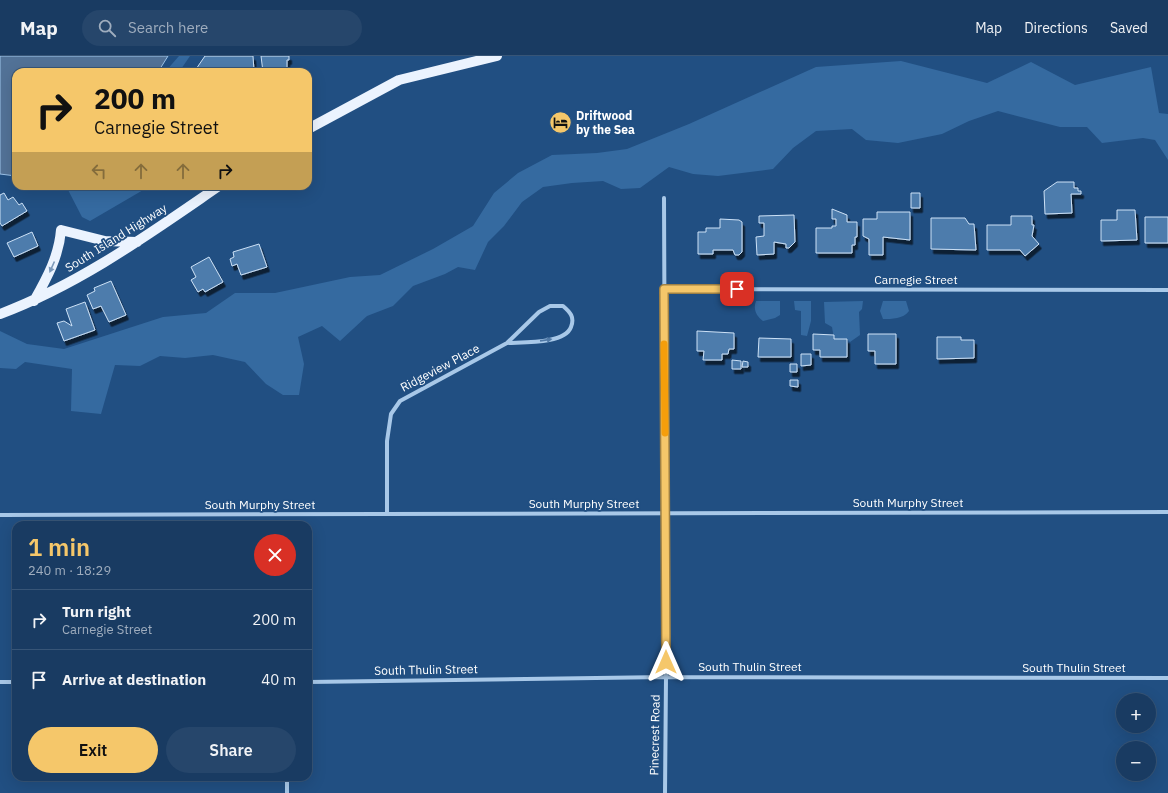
<!DOCTYPE html>
<html lang="en">
<head>
<meta charset="utf-8">
<style>
  body { margin:0; font-family:"IBM Plex Sans",sans-serif; background:#26466b; color:#f1f3f6; height:100vh; display:flex; flex-direction:column; font-size:15px; white-space:nowrap }
  * { box-sizing:border-box; margin:0 }
  p { font-size:13px; color:#9fadbe }
  .icon { flex:none; width:22px; height:22px; fill:none; stroke:currentColor; stroke-width:2; stroke-linecap:round; stroke-linejoin:round }
  .map { position:relative; flex:1; overflow:hidden }
  .drawer { position:absolute; left:12px; top:465px; width:300px; height:260px; display:flex; flex-direction:column; background:#193b62; border-radius:12px; box-shadow:0 4px 16px #0002,0 0 0 1px #375577 }
  .drawer>* { flex:none }
  .banner { position:absolute; left:12px; top:12px; width:300px; height:122px; border-radius:12px; box-shadow:0 4px 16px #0002,0 0 0 1px #375577; background:#f5c76a; color:#111; overflow:hidden }
  .buttons { position:absolute; left:1116px; top:637px; display:grid; gap:8px }
  .buttons a { display:grid; place-items:center; width:40px; height:40px; border-radius:50%; background:#193b62; box-shadow:0 4px 16px #0002,0 0 0 1px #375577; font-size:20px }
  .pin { position:absolute; display:grid; place-items:center; width:34px; height:34px; color:#fff; margin:-17px; border-radius:8px; box-shadow:0 2px 6px #0006 }
  .me { position:absolute; width:44px; margin:-22px; rotate:0deg; stroke-linejoin:round; filter:drop-shadow(0 0 3px #0008) }
  .turn { display:flex; align-items:center; gap:14px; height:84px; padding:0 16px; font-size:18px }
  .turn .icon { width:52px; height:52px; stroke-width:2.5 }
  .turn b { display:block; font-size:28px; line-height:34px }
  .lanes { display:flex; align-items:center; height:38px; padding:0 16px; background:#0003; justify-content:center; gap:20px; direction:ltr }
  .lanes .off { opacity:.35 }
  .round { display:grid; place-items:center; flex:none; width:42px; height:42px; border-radius:21px; background:#26466b }
  .summary { display:flex; align-items:center; justify-content:space-between; height:68px; padding:0 16px }
  h1 { font-size:24px; font-weight:600; line-height:30px; color:#f5c76a }
  .primary-button { display:flex; gap:8px; margin-top:auto; padding:8px 16px }
  .primary-button a { flex:1; height:46px; border-radius:24px; background:#f5c76a; color:#111; font-size:16px; font-weight:600; line-height:46px; text-align:center }
  .primary-button a+a { background:#26466b; color:#f1f3f6 }
  ul { padding:0; list-style:none }
  li { display:flex; align-items:center; gap:12px; height:60px; padding:0 16px; border-top:1px solid #375577 }
  li div { flex:1 }
  li b { display:block; font-size:15px }
  li em { font-style:normal }
  header { display:flex; align-items:center; gap:24px; box-sizing:border-box; height:56px; padding:0 20px; background:#193b62; border-bottom:1px solid #375577 }
  header strong { font-size:19px }
  nav { display:flex; gap:22px; margin-inline-start:auto; font-size:14px }
  .search { width:280px; height:36px; background:#26466b; display:flex; align-items:center; gap:10px; box-sizing:border-box; padding:0 14px; border-radius:22px; color:#9fadbe; font-size:15px }
  .map>svg:first-child { display:block }
  .green { fill:#356aa0 }
  .water { fill:#527297; stroke:#9cc3e9 }
  .building { fill:#4e7cac; stroke:#cce1f6; filter:url(#shadow) }
  .lines { fill:none; stroke-linecap:round; stroke-linejoin:round }
  .street { stroke:#a8c8e8; stroke-width:4 }
  .primary { stroke:#ebf3fe; stroke-width:10 }
  .oneway { fill:#7c99ba }
  .oneway2 { fill:#5079a6 }
  .route-casing { stroke:#9f8145; stroke-width:10 }
  .route { stroke:#f5c76a; stroke-width:7 }
  .slow { stroke:#f59e0b; stroke-width:7 }
  .labels { text-anchor:middle; stroke-width:3.5; stroke-linejoin:round; paint-order:stroke }
  .poi-label { font-size:12px; font-weight:bold; fill:#fff; stroke:#214f82; text-anchor:start }
  .street-label { font-size:12px; fill:#fff; stroke:#214f82 }
</style>
</head>
<body>
<header>
<strong>Map</strong>
<div class="search"><svg class="icon" aria-label="search" viewBox="0 0 24 24"><circle cx="10" cy="10" r="6"/><path d="M15 15l6 6"/></svg>Search here</div>
<nav><a>Map</a><a>Directions</a><a>Saved</a></nav>
</header>
<div class="map">
<svg width="1168" height="737" viewBox="0 0 1168 737">
  <defs>
    <filter id="shadow"><feDropShadow dx="2.5" dy="4.5" stdDeviation="0" flood-color="#0009"/></filter>
  </defs>
  <rect width="100%" height="100%" fill="#214f82"/>
  <!-- green -->
  <path class="green" d="M 179,0 L 190,0 L 179,16 L 165,16 Z
    M 901,5 L 987,27 L 1031,6 L 1075,29 L 1151,11 L 1159,57 L 1168,58 L 1168,104 L 1155,84 L 1143,82 L 1102,87 L 1087,71 L 1060,71 L 998,55 L 969,65 L 942,78 L 898,87 L 866,84 L 852,73 L 816,75 L 793,92 L 773,113 L 718,120 L 693,118 L 669,111 L 640,132 L 621,133 L 603,125 L 572,127 L 543,131 L 522,146 L 504,170 L 488,186 L 475,214 L 458,211 L 445,218 L 413,230 L 393,250 L 367,260 L 340,285 L 322,270 L 298,281 L 304,308 L 299,339 L 283,339 L 266,328 L 245,306 L 213,299 L 185,302 L 160,300 L 140,310 L 115,309 L 101,358 L 71,355 L 72,313 L 25,306 L 16,313 L 0,312 L 0,275 L 27,288 L 64,293 L 163,261 L 206,257 L 235,237 L 275,237 L 350,221 L 380,219 L 433,193 L 473,170 L 494,137 L 518,117 L 552,99 L 597,97 L 627,93 L 689,68 L 816,11 Z
    M 66,130 L 150,130 L 90,165 L 82,161 Z
    M 756,245 L 780,245 L 780,259 L 775,262 L 763,265 C 756,260 753,253 756,245 Z
    M 794,245 L 811,245 L 811,265 L 807,280 L 801,279 L 801,255 L 795,254 Z
    M 863,245 L 862,253 L 859,256 L 860,279 L 850,286 L 847,283 L 834,283 L 832,271 L 825,267 L 824,246 Z
    M 883,245 L 906,245 L 909,255 C 903,263 892,263 883,263 L 880,255 Z"/>
  <!-- water -->
  <path class="water" d="M 0,0 L 168,0 L 158,16 L 16,16 L 16,120 L 0,118 Z"/>
  <!-- building -->
  <path class="building" d="M 205,0 L 253,0 L 254,15 L 194,16 Z
    M 261,0 L 289,0 L 289,4 L 287,4 L 287,16 L 263,16 Z
    M 1057,126 L 1074,126 L 1074,132 L 1078,132 L 1078,135 L 1081,135 L 1081,138 L 1071,138 L 1072,157 L 1045,158 L 1044,135 Z
    M 4,137 L 8,144 L 13,141 L 19,149 L 22,147 L 27,155 L 2,170 L 0,167 L 0,139 Z
    M 911,137 L 920,137 L 920,152 L 911,152 Z
    M 832,153 L 847,159 L 847,166 L 857,166 L 857,181 L 855,181 L 855,189 L 852,189 L 852,197 L 816,197 L 816,172 L 832,172 L 832,170 L 836,170 L 836,163 L 832,163 Z
    M 1117,154 L 1135,154 L 1137,184 L 1101,185 L 1101,164 L 1117,164 Z
    M 877,156 L 910,156 L 910,184 L 883,181 L 883,199 L 869,199 L 869,183 L 863,180 L 863,163 L 877,163 Z
    M 794,159 L 795,186 L 789,192 L 786,192 L 786,188 L 774,186 L 774,198 L 757,199 L 756,181 L 764,180 L 764,167 L 759,167 L 759,160 Z
    M 1011,160 L 1032,160 L 1032,169 L 1034,169 L 1032,180 L 1039,188 L 1025,200 L 1020,194 L 987,194 L 987,169 L 1011,169 Z
    M 1145,161 L 1168,161 L 1168,187 L 1145,187 Z
    M 931,162 L 965,162 L 969,168 L 974,168 L 976,194 L 931,193 Z
    M 720,163 L 739,164 L 742,166 L 742,196 L 739,199 L 735,199 L 733,194 L 713,194 L 713,198 L 698,198 L 698,176 L 706,176 L 706,172 L 720,172 Z
    M 32,176 L 38,190 L 14,201 L 7,187 Z
    M 259,188 L 267,211 L 241,219 L 237,208 L 232,210 L 230,203 L 234,201 L 233,196 Z
    M 209,201 L 223,226 L 205,236 L 203,233 L 198,236 L 191,224 L 196,221 L 191,211 Z
    M 111,225 L 126,259 L 109,266 L 101,250 L 93,253 L 87,239 L 95,235 L 94,232 Z
    M 85,246 L 95,274 L 64,285 L 57,267 L 64,265 L 72,270 L 66,253 Z
    M 697,275 L 734,277 L 734,293 L 729,293 L 728,298 L 722,298 L 722,304 L 703,304 L 704,295 L 697,295 Z
    M 813,278 L 834,279 L 834,283 L 847,283 L 847,301 L 820,301 L 820,294 L 813,294 Z
    M 868,278 L 896,278 L 896,308 L 875,308 L 875,295 L 868,295 Z
    M 937,281 L 961,281 L 961,284 L 974,284 L 974,302 L 937,303 Z
    M 759,282 L 791,283 L 791,301 L 758,301 Z
    M 801,298 L 811,298 L 811,309 L 801,310 Z
    M 732,304 L 741,305 L 741,313 L 732,313 Z
    M 743,305 L 748,306 L 748,311 L 742,311 Z
    M 790,308 L 797,308 L 797,316 L 790,316 Z
    M 790,324 L 798,324 L 798,331 L 790,330 Z"/>
  <g class="lines">
    <!-- street -->
    <path class="street" d="M 664,142 L 666,621 L 665,737
      M 664,233 L 1168,234
      M 387,458 L 387,385 L 391,358 L 400,345 L 507,287 L 539,256 L 550,250 L 563,250 C 570,256 575,261 571,271 C 565,288 524,286 507,287
      M 0,459 L 1168,456
      M 0,626 L 16,626
      M 308,626 L 666,621 L 1168,622
      M 287,737 L 287,721"/>
    <!-- primary -->
    <path class="primary" d="M 308,73 L 399,24 L 497,0
      M 34,245 C 47,222 59,200 61,174 L 105,185 L 137,186
      M 0,258 C 80,228 149,178 219,130"/>
  </g>
  <!-- one-way arrows -->
  <defs><path id="oneway-solid" d="M-6-.8H1V-3.2L6.5 0L1 3.2V.8H-6Z"/></defs>
  <use class="oneway" href="#oneway-solid" transform="translate(52 211) rotate(114)"/>
  <use class="oneway2" href="#oneway-solid" transform="translate(546 284) rotate(-8)"/>
  <g class="lines">
    <defs>
      <path id="route" d="M 666,606 L 664,233 L 737,233"/>
    </defs>
    <!-- route casing -->
    <use href="#route" class="route-casing"/>
    <!-- route -->
    <use href="#route" class="route"/>
    <!-- slow -->
    <path class="slow" d="M 664,288 L 665,377"/>
  </g>
  <!-- icons -->
  <defs>
    <symbol id="hotel-disc" viewBox="-11 -11 22 22"><circle r="9.5" fill="#f5c76a" stroke="#214f82"/><path d="M-6-4.5h1.5V1H6V5H4.5V3h-9V5H-6ZM-4 0a1.8 1.8 0 1 1 3.6 0ZM.5 0V-2.5h3Q6-2.5 6 0Z" fill="#111"/></symbol>
  </defs>
  <g fill-rule="evenodd">
    <use href="#hotel-disc" x="548" y="54" width="25" height="25"/>
  </g>
  <g class="labels">
    <!-- poi labels -->
    <g class="poi-label">
      <text x="576" y="64">Driftwood<tspan x="576" dy="14">by the Sea</tspan></text>
    </g>
    <!-- street labels -->
    <g class="street-label">
      <text transform="translate(116 182) rotate(-32)" y="4">South Island Highway</text>
      <text x="916" y="228">Carnegie Street</text>
      <text transform="translate(440 312) rotate(-28)" y="4">Ridgeview Place</text>
      <text x="908" y="451">South Murphy Street</text>
      <text x="584" y="452">South Murphy Street</text>
      <text x="260" y="453">South Murphy Street</text>
      <text x="750" y="615">South Thulin Street</text>
      <text x="1074" y="616">South Thulin Street</text>
      <text transform="translate(426 614) rotate(-1)" y="4">South Thulin Street</text>
      <text transform="translate(655 679) rotate(-89)" y="4">Pinecrest Road</text>
    </g>
  </g>
</svg>
<div class="buttons">
<a>+</a>
<a>−</a>
</div>
<div class="pin" style="left:737px;top:233px;background:#d93025"><svg class="icon" aria-label="arrive" viewBox="0 0 24 24"><path d="M6 21V4h12l-3 4 3 4H6"/></svg></div>
<svg class="me" style="left:666px;top:606px" viewBox="-20 -20 40 40"><path d="M0-17L14 15 0 8-14 15z" fill="#f5c76a" stroke="#fff" stroke-width="4"/></svg>
<div class="banner">
<div class="turn"><svg class="icon" aria-label="right" viewBox="0 0 24 24"><path d="M7 20v-9h11M14 6l5 5-5 5"/></svg><div><b>200 m</b>Carnegie Street</div></div>
<div class="lanes"><svg class="icon off" aria-label="left" viewBox="0 0 24 24"><path d="M17 20v-9H6M10 6l-5 5 5 5"/></svg><svg class="icon off" aria-label="ahead" viewBox="0 0 24 24"><path d="M12 20V5M6 11l6-6 6 6"/></svg><svg class="icon off" aria-label="ahead" viewBox="0 0 24 24"><path d="M12 20V5M6 11l6-6 6 6"/></svg><svg class="icon" aria-label="right" viewBox="0 0 24 24"><path d="M7 20v-9h11M14 6l5 5-5 5"/></svg></div>
</div>
<section class="drawer">
<div class="summary"><div><h1>1 min</h1><p>240 m · 18:29</p></div><a class="round" style="background:#d93025;color:#fff"><svg class="icon" aria-label="close" viewBox="0 0 24 24"><path d="M6 6l12 12M18 6L6 18"/></svg></a></div>
<ul>
<li><svg class="icon" aria-label="right" viewBox="0 0 24 24"><path d="M7 20v-9h11M14 6l5 5-5 5"/></svg><div><b>Turn right</b><p>Carnegie Street</p></div><em>200 m</em></li>
<li><svg class="icon" aria-label="arrive" viewBox="0 0 24 24"><path d="M6 21V4h12l-3 4 3 4H6"/></svg><div><b>Arrive at destination</b></div><em>40 m</em></li>
</ul>
<div class="primary-button"><a>Exit</a><a>Share</a></div>
</section>
</div>
</body>
</html>
